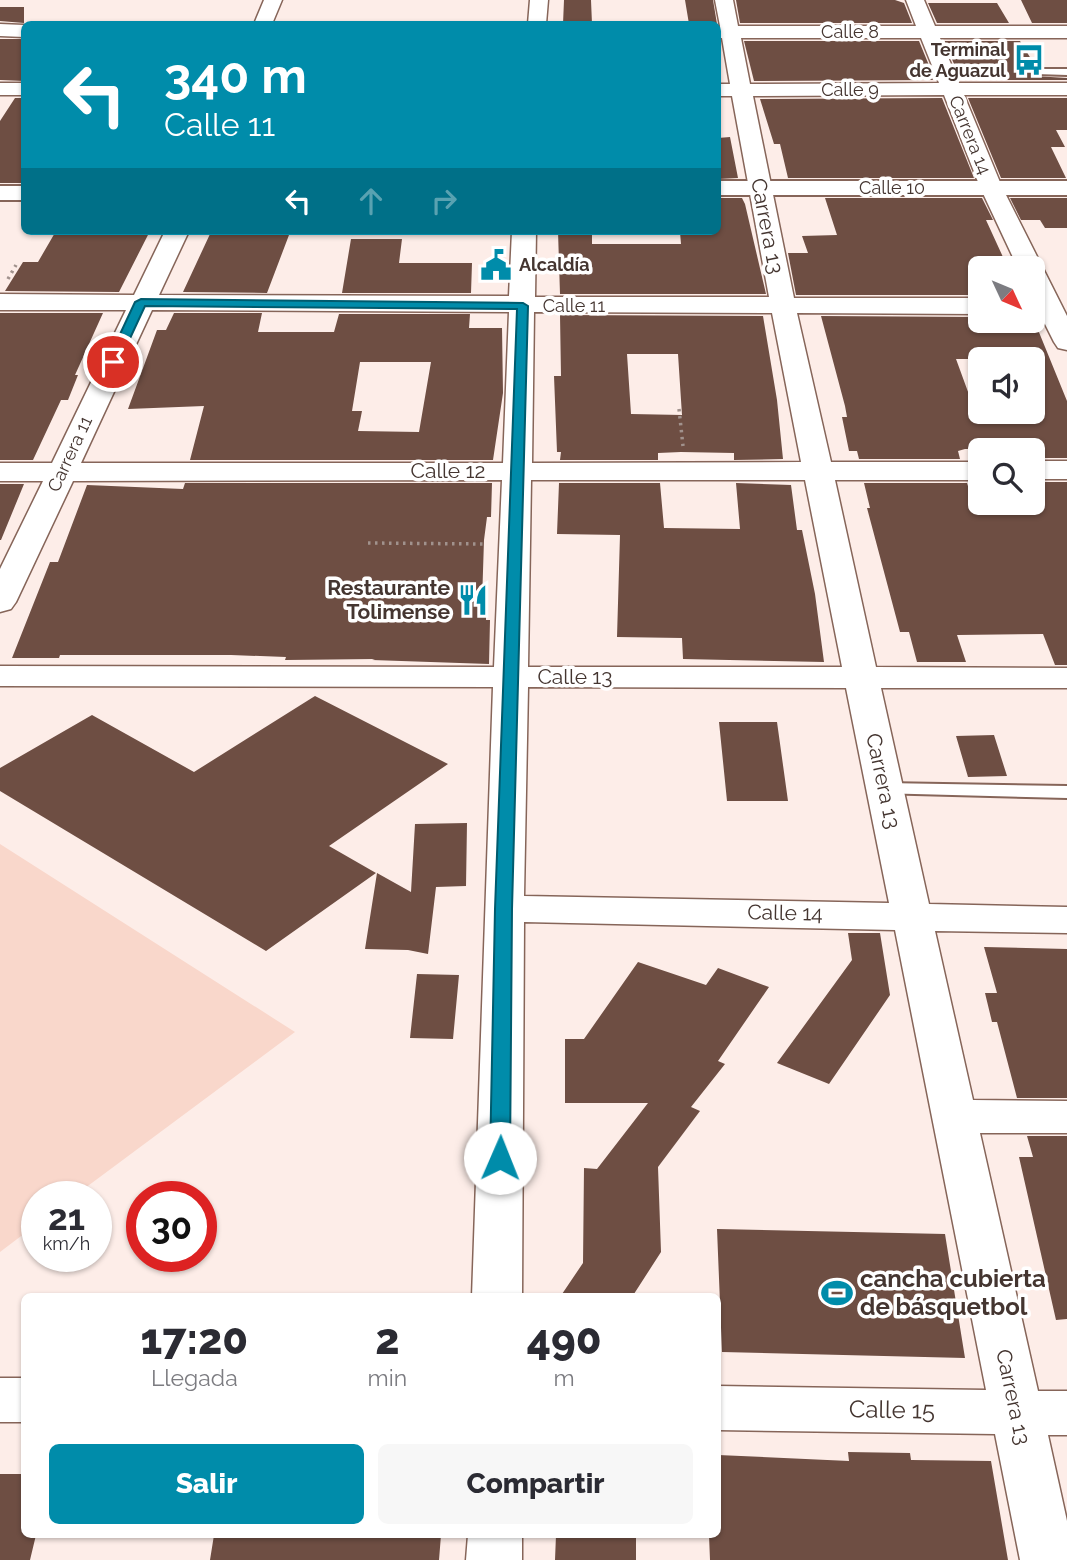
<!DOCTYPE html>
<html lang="es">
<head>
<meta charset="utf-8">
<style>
  body { margin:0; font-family:Raleway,sans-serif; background:#f7f7f7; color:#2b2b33; height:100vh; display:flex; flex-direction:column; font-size:26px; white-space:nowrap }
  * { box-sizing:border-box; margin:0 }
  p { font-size:23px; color:#7c7c81 }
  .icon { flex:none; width:38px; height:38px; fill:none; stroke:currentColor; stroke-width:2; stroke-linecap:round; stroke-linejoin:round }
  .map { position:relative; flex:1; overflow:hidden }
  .side { position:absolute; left:21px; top:1293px; width:700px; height:245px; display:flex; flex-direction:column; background:#fff; border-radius:10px; box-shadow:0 2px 5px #0004 }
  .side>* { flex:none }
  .top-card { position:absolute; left:21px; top:21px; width:700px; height:214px; border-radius:10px; box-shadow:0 2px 5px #0004; background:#008caa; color:#fff; overflow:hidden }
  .needle { width:46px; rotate:134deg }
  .buttons { position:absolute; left:968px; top:256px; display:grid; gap:14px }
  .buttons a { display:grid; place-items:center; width:77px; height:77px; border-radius:10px; background:#fff; box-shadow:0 2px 5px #0004; font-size:35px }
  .speed { position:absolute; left:21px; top:1181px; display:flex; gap:14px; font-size:35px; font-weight:700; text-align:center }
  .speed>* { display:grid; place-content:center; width:91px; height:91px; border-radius:50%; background:#fff; box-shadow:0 2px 5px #0004; line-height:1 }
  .speed small { font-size:18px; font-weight:400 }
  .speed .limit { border:10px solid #d22; background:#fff; color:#111 }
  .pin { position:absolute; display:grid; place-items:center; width:60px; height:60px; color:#fff; margin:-30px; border:4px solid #fff; border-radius:50%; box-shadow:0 2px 7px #0007 }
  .me { position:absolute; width:77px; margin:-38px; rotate:1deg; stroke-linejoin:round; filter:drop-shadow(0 0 5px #0008) }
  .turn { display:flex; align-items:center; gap:24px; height:147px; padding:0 28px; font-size:32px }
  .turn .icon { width:91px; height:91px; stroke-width:2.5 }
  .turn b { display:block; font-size:49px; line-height:60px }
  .lanes { display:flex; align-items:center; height:66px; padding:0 28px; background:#0003; justify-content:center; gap:35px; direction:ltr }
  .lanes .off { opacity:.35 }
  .eta { display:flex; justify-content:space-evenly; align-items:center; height:119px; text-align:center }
  .eta b { font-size:42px; font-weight:800; line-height:49px }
  .button { display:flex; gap:14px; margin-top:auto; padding:14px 28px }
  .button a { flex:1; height:80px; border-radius:10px; background:#008caa; color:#fff; font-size:28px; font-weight:800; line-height:80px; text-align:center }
  .button a+a { background:#f7f7f7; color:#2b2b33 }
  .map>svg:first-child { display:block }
  .green { fill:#f9d7cb }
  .building { fill:#6e4e43; fill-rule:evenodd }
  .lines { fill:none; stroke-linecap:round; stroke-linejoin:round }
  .lane-casing { stroke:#866559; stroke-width:4 }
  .street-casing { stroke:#866559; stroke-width:3 }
  .secondary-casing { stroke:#866559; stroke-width:4 }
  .path { stroke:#a1928d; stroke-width:3.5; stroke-dasharray:2.5 4.5; stroke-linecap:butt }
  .lane { fill:#fff; fill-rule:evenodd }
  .street { fill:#fff; fill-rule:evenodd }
  .secondary { fill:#fff; fill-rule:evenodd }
  .route { fill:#008caa; stroke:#005b6e; stroke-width:2 }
  .labels { text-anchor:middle; stroke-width:7; stroke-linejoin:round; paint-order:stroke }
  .far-street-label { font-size:18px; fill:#443530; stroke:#fff }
  .far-poi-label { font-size:18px; font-weight:bold; fill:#443530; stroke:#fff; text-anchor:end }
  .street-label { font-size:21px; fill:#443530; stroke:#fff }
  .poi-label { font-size:21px; font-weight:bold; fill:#443530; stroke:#fff; text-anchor:end }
  .near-poi-label { font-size:24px; font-weight:bold; fill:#443530; stroke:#fff; text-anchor:start }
  .near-street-label { font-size:24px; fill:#443530; stroke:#fff }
</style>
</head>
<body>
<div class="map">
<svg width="1067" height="1560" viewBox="0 0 1067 1560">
  <rect width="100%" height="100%" fill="#fdede8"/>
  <!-- green -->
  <path class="green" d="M 0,844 L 295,1032 L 73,1197 L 37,1197 L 37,1224 L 0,1252 Z"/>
  <!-- building -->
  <path class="building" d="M 564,0 L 591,0 L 592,24 L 563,24 Z
    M 685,0 L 713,0 L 717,24 L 689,24 Z
    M 736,0 L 895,0 L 904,3 L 912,23 L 740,23 Z
    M 1021,0 L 1067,0 L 1067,23 L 1032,23 Z
    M 928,3 L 997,3 L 1009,23 L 937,23 Z
    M 0,7 L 24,7 L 24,23 L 0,21 Z
    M 0,39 L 24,39 L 24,81 L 0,80 Z
    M 744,41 L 919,41 L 935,80 L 754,81 Z
    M 944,41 L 1020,41 L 1036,67 L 1034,76 L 1067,78 L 1067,80 L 961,80 Z
    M 24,98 L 24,179 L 22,183 L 0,183 L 0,121 L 15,98 Z
    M 942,98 L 974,178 L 788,178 L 780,144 L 774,144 L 760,99 Z
    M 968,98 L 1067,98 L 1067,130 L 1056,130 L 1065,147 L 1051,147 L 1066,178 L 1001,178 Z
    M 730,137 L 738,178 L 718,179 L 718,138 Z
    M 718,198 L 742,198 L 745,204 L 766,294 L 560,294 L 558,231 L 592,231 L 592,244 L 681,244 L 680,232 L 718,232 Z
    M 825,198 L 982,198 L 993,220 L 986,220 L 1008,268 L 980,268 L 980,295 L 796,295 L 788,253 L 808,253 L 802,236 L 837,235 Z
    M 1010,198 L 1067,198 L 1067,228 L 1045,228 L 1040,220 L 1021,220 Z
    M 56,231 L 150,231 L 119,292 L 5,291 L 23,262 L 38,262 Z
    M 210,234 L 289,235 L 267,293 L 183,292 Z
    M 351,239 L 402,239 L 399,263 L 472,263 L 471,293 L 342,293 Z
    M 0,313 L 103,313 L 75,375 L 78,375 L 68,400 L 61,400 L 33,460 L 0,460 Z
    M 174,313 L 262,313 L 258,332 L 334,332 L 339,314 L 470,314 L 469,328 L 502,328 L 503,393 L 493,460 L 190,460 L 204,406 L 128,409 L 157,330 L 166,330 ZM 360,362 L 431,362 L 419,432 L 358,431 L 362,411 L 352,411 Z
    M 560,315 L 763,316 L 777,400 L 783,459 L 734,460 L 734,453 L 681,452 L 658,453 L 658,460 L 560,460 L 561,452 L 557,452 L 554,376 L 561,376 ZM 627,354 L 678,354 L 682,415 L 631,414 Z
    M 821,316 L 980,317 L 980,320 L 1034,320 L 1067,401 L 1067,458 L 1032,458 L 1032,448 L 965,449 L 958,451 L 960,459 L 859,459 L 857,451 L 849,451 L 842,417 L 847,417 L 845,406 ZM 956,359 L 1032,359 L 1032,411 L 975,411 Z
    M 1032,482 L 1067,482 L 1067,665 L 1055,665 L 1043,634 L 957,635 L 966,662 L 917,662 L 909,632 L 900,632 L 867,508 L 870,508 L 864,483 L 967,483 L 973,502 L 1032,502 Z
    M 185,483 L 492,483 L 491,517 L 487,517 L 484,540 L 482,602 L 486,602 L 486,620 L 490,620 L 489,664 L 372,660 L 375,659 L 285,660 L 286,657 L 231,655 L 60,655 L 59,658 L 12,658 L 50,562 L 58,562 L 87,485 L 183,489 Z
    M 559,483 L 660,483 L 664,528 L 740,529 L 736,483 L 791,485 L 797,530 L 802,530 L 815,594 L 824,662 L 683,659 L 682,638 L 617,637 L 620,535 L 557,534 Z
    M 0,484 L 24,484 L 1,540 L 0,540 Z
    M 315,696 L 448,764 L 329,846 L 376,873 L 266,951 L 0,791 L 0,768 L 92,715 L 194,772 Z
    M 719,722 L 777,722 L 788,801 L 727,801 Z
    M 994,735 L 1007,776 L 968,777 L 956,736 Z
    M 467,823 L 466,886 L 436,887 L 428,954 L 408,950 L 365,949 L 377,873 L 411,892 L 415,824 Z
    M 848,933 L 880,933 L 890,995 L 829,1084 L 777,1063 L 852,960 Z
    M 984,947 L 1067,949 L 1067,1098 L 1017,1098 L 997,1022 L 992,1022 L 985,993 L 997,993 Z
    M 638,962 L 706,985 L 718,968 L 769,987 L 718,1061 L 725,1064 L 691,1107 L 700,1111 L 658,1167 L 661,1252 L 632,1297 L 560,1297 L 583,1263 L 584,1168 L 597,1169 L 648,1103 L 565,1103 L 565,1039 L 584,1039 Z
    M 417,974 L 459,975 L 453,1039 L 410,1038 Z
    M 1027,1136 L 1067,1136 L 1067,1319 L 1056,1320 L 1019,1157 L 1033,1157 Z
    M 717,1229 L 945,1234 L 965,1358 L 722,1352 Z
    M 848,1452 L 910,1453 L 911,1460 L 991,1461 L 1008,1560 L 710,1560 L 709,1535 L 718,1535 L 718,1455 L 849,1461 Z
    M 0,1474 L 24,1474 L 24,1535 L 36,1535 L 30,1560 L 0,1560 Z
    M 214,1535 L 441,1535 L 439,1560 L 210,1560 Z
    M 556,1535 L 636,1535 L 636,1560 L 555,1560 Z"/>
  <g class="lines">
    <defs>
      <path id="lane" d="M 1040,69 L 1067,69 L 1067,75 L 1036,74 L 1036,70 Z
        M 884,783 L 1067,786 L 1067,798 L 877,793 L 874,789 Z"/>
      <path id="street" d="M 264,0 L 282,0 L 272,24 L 254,24 Z
        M 530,0 L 548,0 L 546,24 L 528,24 Z
        M 715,0 L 733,0 L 738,26 L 916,26 L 906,0 L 924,0 L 935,26 L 1067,26 L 1067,38 L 940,38 L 959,83 L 1067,83 L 1067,95 L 964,95 L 1002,187 L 1067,316 L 1067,350 L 1058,348 L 1054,342 L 1032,298 L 1032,268 L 1018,268 L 980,187 L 944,95 L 753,96 L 794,298 L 980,298 L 980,314 L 797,313 L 831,462 L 980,462 L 980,480 L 835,480 L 876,667 L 1067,668 L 1067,688 L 881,688 L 929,904 L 1067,907 L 1067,933 L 935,931 L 973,1100 L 1067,1101 L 1067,1133 L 980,1133 L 1038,1391 L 1067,1391 L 1067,1435 L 1048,1435 L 1067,1521 L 1067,1560 L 1020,1560 L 995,1434 L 718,1430 L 718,1386 L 986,1390 L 895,930 L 524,922 L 522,1297 L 472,1297 L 493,687 L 0,686 L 0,666 L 494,667 L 502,480 L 73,481 L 16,602 L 11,609 L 0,612 L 0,569 L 43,481 L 0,481 L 0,463 L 52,463 L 126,310 L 0,310 L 0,294 L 134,295 L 165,231 L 189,231 L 159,295 L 509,296 L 512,231 L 536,231 L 535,297 L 769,297 L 732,96 L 718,96 L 718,84 L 730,84 L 722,38 L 718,38 L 720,26 ZM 741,38 L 921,38 L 939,83 L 750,84 ZM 152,310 L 509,312 L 503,463 L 81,463 ZM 534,312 L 772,313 L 801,462 L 532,463 ZM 531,480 L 805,480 L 842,667 L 528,667 ZM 528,687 L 846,688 L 889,903 L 524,896 Z
        M 0,24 L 24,25 L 24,37 L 0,36 Z
        M 0,83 L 24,83 L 24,95 L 0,95 Z
        M 1032,461 L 1067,461 L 1067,479 L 1032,479 Z
        M 0,1378 L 24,1378 L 24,1422 L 0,1422 Z
        M 468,1535 L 522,1535 L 522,1560 L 466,1560 Z"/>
      <path id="secondary" d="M 718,181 L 1067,181 L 1067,195 L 718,195 Z
        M 0,186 L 24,186 L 24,200 L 0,200 Z"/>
    </defs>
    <!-- lane casing -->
    <use href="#lane" class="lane-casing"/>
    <!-- street casing -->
    <use href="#street" class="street-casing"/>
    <!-- secondary casing -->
    <use href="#secondary" class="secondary-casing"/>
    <!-- path -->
    <path class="path" d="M 8,279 L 16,265
      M 679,409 L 683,446
      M 368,543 L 483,544"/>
    <!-- lane -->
    <use href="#lane" class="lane"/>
    <!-- street -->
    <use href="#street" class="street"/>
    <!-- secondary -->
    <use href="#secondary" class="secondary"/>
  </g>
  <!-- route -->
  <path class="route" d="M 141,299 L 523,303 L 528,306 L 512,909 L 510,1158 L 507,1163 L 493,1163 L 490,1158 L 495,909 L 517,309 L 145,306 L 119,362 L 109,364 L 107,362 L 135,302 Z"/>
  <!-- icons -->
  <defs>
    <symbol id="bus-bare" viewBox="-9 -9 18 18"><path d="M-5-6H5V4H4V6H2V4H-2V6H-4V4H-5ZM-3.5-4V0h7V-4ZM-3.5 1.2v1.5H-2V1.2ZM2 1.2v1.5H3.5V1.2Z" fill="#008caa" stroke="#fff" stroke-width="2.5" paint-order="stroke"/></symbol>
    <symbol id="civic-bare" viewBox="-9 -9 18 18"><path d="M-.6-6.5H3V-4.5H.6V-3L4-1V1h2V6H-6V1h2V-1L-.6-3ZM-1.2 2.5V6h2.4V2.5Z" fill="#008caa" stroke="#fff" stroke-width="2.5" paint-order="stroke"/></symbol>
    <symbol id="restaurant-bare" viewBox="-9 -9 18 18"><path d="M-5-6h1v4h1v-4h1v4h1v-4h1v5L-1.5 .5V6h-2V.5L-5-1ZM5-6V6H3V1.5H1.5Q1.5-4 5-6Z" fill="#008caa" stroke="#fff" stroke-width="2.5" paint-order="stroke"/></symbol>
    <symbol id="stadium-bare" viewBox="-9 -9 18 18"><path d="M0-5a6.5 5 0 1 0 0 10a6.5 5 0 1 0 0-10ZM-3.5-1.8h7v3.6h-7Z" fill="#008caa" stroke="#fff" stroke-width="2.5" paint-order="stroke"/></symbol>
  </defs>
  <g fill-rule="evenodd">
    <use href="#bus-bare" x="1007" y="38" width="44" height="44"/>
    <use href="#civic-bare" x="474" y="243" width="44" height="44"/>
    <use href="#restaurant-bare" x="451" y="578" width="44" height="44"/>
    <use href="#stadium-bare" x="815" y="1271" width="44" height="44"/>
  </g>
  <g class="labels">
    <!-- far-street labels -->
    <g class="far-street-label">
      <text x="850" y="38">Calle 8</text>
      <text x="850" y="96">Calle 9</text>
      <text transform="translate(970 135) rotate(68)" y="6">Carrera 14</text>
      <text x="892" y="194">Calle 10</text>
      <text x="574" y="312">Calle 11</text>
      <text transform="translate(70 454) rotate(-65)" y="6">Carrera 11</text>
    </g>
    <!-- far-poi labels -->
    <g class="far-poi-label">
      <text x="1006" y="56">Terminal<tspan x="1006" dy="21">de Aguazul</tspan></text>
      <text x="519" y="271" text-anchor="start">Alcaldía</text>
    </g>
    <!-- street labels -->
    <g class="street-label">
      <text transform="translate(767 226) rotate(79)" y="7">Carrera 13</text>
      <text x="448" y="478">Calle 12</text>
      <text x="575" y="684">Calle 13</text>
      <text transform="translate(883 781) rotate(78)" y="7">Carrera 13</text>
      <text transform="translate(785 913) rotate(1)" y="7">Calle 14</text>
      <text transform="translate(1013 1397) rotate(78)" y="7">Carrera 13</text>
    </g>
    <!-- poi labels -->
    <g class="poi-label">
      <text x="450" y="595">Restaurante<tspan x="450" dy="24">Tolimense</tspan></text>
    </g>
    <!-- near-poi labels -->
    <g class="near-poi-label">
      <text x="860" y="1287">cancha cubierta<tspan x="860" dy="28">de básquetbol</tspan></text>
    </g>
    <!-- near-street labels -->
    <g class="near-street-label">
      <text transform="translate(892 1410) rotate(1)" y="8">Calle 15</text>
    </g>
  </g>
</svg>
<div class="buttons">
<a><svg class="needle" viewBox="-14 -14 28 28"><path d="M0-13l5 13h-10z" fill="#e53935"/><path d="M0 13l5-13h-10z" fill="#7c7c81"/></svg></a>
<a><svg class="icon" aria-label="sound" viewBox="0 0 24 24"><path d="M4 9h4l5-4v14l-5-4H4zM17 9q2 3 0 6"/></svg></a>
<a><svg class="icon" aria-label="search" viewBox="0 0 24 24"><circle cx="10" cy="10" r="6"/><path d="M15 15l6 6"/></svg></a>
</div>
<div class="speed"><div>21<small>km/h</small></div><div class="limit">30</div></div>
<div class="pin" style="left:113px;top:362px;background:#d93025"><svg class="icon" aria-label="arrive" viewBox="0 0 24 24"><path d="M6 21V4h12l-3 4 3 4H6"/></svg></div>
<svg class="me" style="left:500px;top:1158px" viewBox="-20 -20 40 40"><circle r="19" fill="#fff"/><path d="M0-13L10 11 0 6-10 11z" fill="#008caa"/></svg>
<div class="top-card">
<div class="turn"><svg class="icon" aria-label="left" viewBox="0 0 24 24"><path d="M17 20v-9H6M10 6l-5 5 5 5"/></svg><div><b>340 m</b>Calle 11</div></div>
<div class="lanes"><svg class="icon" aria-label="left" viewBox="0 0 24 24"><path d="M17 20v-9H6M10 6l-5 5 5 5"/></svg><svg class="icon off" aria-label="ahead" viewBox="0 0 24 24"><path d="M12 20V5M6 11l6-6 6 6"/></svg><svg class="icon off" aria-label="right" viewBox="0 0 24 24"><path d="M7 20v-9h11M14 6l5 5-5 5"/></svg></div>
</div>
<section class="side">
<div class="eta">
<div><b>17:20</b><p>Llegada</p></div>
<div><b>2</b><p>min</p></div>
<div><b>490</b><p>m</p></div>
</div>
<div class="button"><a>Salir</a><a>Compartir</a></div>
</section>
</div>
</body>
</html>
